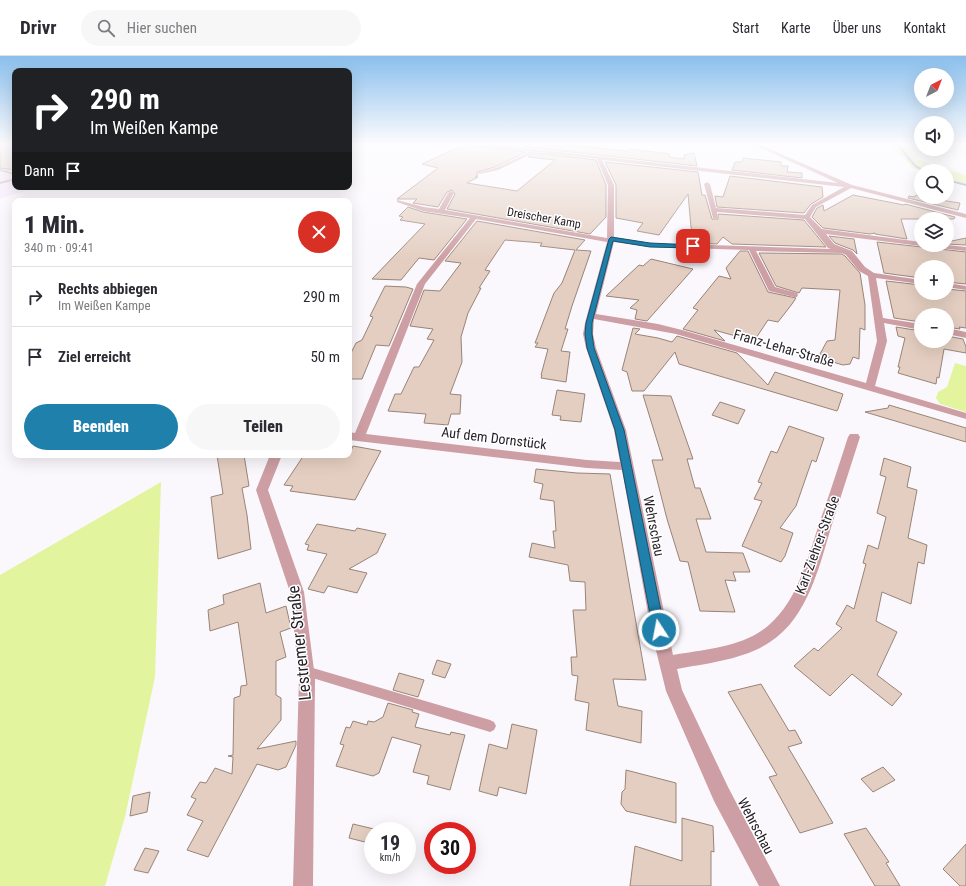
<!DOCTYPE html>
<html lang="de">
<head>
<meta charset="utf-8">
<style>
  body { margin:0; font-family:"Roboto Condensed",sans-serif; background:#f7f7f7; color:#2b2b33; height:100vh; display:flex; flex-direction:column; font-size:15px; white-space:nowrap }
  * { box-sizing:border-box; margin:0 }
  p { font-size:13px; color:#7c7c81 }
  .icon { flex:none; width:22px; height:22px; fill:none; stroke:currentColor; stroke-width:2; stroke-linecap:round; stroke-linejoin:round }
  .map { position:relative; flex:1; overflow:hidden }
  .panel { position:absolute; left:12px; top:142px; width:340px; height:260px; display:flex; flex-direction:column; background:#fff; border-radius:8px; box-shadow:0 4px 16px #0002 }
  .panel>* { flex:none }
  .banner { position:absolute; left:12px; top:12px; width:340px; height:122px; border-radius:8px; box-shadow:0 4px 16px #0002; background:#202124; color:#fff; overflow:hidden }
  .needle { width:26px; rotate:42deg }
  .tools { position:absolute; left:914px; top:12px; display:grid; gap:8px }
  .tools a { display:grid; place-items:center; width:40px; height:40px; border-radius:50%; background:#fff; box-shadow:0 4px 16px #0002; font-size:20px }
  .speed { position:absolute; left:364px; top:766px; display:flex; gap:8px; font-size:20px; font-weight:700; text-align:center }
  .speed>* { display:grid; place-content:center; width:52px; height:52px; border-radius:50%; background:#fff; box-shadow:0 4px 16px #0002; line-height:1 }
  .speed small { font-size:10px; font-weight:400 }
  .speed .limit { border:6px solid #d22; background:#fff; color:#111 }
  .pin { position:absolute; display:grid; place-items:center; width:34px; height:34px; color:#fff; margin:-17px; border-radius:8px; box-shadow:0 2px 6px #0006 }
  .me { position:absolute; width:44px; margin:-22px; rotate:349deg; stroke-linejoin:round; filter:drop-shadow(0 0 3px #0008) }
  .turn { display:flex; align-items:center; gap:14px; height:84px; padding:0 12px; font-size:18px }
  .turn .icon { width:52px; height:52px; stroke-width:2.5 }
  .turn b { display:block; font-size:28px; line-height:34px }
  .then { display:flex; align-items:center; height:38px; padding:0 12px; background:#0003; gap:8px; font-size:15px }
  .round { display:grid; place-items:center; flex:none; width:42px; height:42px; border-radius:21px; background:#f7f7f7 }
  .overview { display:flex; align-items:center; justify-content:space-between; height:68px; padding:0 12px }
  h1 { font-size:24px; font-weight:800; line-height:30px }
  .cta { display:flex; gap:8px; margin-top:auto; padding:8px 12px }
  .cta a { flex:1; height:46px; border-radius:24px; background:#1e80ab; color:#fff; font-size:16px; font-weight:800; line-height:46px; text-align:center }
  .cta a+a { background:#f7f7f7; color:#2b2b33 }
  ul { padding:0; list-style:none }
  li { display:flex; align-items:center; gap:12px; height:60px; padding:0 12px; border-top:1px solid #e1e1e2 }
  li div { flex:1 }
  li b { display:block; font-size:15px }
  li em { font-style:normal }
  header { display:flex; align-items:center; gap:24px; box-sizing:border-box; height:56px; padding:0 20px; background:#fff; border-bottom:1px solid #e1e1e2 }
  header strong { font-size:19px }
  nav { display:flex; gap:22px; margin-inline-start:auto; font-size:14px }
  .search { width:280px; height:36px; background:#f7f7f7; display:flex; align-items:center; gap:10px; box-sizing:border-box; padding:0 14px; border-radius:22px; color:#7c7c81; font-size:15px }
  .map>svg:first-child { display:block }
  .built { fill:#f4e7fd }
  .green { fill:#e2f49d }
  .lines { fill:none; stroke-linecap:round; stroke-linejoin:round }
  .stream { fill:#799bb7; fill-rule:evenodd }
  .building { fill:#e4cec1; stroke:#988478 }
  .lane { fill:#cd9ea3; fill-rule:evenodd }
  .street { fill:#cd9ea3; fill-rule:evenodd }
  .route { fill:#1e80ab; stroke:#14536f }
  .labels { text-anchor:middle; stroke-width:3; stroke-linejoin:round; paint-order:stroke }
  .far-street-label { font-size:12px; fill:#241f26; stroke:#fff }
  .street-label { font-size:14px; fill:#241f26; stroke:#fff }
  .near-street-label { font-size:17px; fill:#241f26; stroke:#fff }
</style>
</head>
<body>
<header>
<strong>Drivr</strong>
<div class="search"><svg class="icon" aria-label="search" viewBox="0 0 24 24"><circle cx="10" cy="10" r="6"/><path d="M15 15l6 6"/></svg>Hier suchen</div>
<nav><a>Start</a><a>Karte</a><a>Über uns</a><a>Kontakt</a></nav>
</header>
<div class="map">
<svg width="966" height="830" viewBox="0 0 966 830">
  <rect width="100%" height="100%" fill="#fbf8fd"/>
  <!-- built -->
  <path class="built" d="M 0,95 L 15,98 L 15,131 L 38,131 L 0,143 Z"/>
  <!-- green -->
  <path class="green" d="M 890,88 L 903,88 L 918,104 L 966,119 L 966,128 L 947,122 L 947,115 L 923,115 L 912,112 Z
    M 955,307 L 966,310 L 966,356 L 940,348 L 936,342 L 938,336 L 947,331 Z
    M 161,426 L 155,621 L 125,761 L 105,830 L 0,830 L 0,519 Z"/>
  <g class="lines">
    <!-- stream -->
    <path class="stream" d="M 897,88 L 899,88 L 916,109 L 926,115 C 913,115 904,98 897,88 Z
      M 947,123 L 966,128 L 966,130 L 947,125 Z"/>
  </g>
  <!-- building -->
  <path class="building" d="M 0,88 L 15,88 L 15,114 L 0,112 Z
    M 466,88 L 472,88 L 475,90 L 526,96 L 495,111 L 477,116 L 476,117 L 478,119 L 475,121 L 478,121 L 467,127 L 517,135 L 555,104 L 528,101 L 535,97 L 596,104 L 606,129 L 606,161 L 590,178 L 447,153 L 455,138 L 452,134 L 447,136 L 438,151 L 413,147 L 417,143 L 397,143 L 438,112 L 422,108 Z
    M 501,88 L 562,88 L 625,95 L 630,93 L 670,98 L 669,101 L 684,103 L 684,99 L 694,97 L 697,110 Z
    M 743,102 L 781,106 L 781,110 L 788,110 L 787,116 L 802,117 L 802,122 L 732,114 L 735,106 L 742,106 Z
    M 605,106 L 698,116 L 702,139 L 705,139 L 712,163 L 718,163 L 718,158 L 804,164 L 826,191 L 732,188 L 723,181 L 717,188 L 698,187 L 691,171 L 688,138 L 659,179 L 637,175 L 643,167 L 616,162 L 616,129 Z
    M 730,120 L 822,131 L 823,141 L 811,148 L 804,157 L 717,151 L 715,140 L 723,141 Z
    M 853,139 L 904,149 L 905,148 L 955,161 L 954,163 L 901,163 L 907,183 L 875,178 L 875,177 L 870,178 L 823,172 L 812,161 L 817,152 L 823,149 L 824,155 Z
    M 916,139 L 921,141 L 960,147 L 958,154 L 908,142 L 909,140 L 915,141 Z
    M 408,151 L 423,156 L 467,163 L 434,204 L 419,202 L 401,224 L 372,223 L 425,168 L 400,164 L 403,161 L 399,160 Z
    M 477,165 L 585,184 L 576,194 L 591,195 L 572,250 L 565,273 L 568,273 L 561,295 L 570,296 L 566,326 L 541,322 L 542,319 L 541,319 L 548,293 L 535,291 L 538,287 L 535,287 L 554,237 L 562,227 L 575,194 L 540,190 L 542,187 L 505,184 L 485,214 L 490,215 L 479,232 L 481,232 L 468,257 L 461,281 L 462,306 L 450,338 L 461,339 L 460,358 L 451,358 L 448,369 L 424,367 L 426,358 L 388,355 L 395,338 L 401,338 L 414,311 L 419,311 L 434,284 L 427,283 L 433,273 L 410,270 L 424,234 L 440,235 L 461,207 L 445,205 Z
    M 829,180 L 854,183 L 857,198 L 853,194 L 835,187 Z
    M 966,182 L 966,189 L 947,188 L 947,186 Z
    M 877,186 L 966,196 L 966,228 L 947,226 L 947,211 L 921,211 L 921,222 L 884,217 Z
    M 740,195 L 748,195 L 768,236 L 796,242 L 792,248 L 778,266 L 768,264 L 754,285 L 714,274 L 725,285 L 683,273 L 698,254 L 693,252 L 719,220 L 731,223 L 726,212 Z
    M 759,197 L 842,198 L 845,200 L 860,217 L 865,249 L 865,274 L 860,272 L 859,303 L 853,301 L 850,308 L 843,309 L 836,307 L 828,301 L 820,298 L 827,285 L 835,284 L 840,234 L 802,232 L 799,237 L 776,230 Z
    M 651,203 L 693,213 L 647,265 L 635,263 L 637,254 L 630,252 L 639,244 L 606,240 L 639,209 L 643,210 Z
    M 886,225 L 921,229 L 921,237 L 947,237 L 947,233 L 966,235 L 966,272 L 959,271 L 960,273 L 947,271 L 947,259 L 921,259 L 921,266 L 894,262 Z
    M 385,230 L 406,231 L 413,233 L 389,290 L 376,289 L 362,323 L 349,323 L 349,301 L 356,287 L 362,284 L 373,261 L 370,260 Z
    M 896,271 L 921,275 L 921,285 L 947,285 L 947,280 L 963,283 L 966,291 L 966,297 L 944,293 L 939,322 L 937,321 L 936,328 L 898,317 L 900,311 L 898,311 L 905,282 L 898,280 Z
    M 633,272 L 640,273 L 635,278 L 658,282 L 672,286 L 677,280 L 737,297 L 768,329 L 775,316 L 843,338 L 838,353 L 837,355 L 679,308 L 675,296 L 644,335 L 632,335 L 627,316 L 622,314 Z
    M 557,334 L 585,338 L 581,366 L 560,364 L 561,360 L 552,359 Z
    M 643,339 L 671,340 L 693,403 L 687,403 L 695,432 L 700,432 L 711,463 L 696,463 L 706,496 L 743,497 L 750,516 L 733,516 L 736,525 L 725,524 L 735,556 L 700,555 L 688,506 L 680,505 L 667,463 L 652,404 L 663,404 Z
    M 720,346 L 745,354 L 738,368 L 712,359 Z
    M 889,349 L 966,372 L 966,386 L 865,356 L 888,352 Z
    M 789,370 L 824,382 L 816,406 L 812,404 L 796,450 L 780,472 L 793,477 L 785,500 L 781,506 L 742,490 L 762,445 L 754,443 L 762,427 L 758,426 L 771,395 L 777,397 Z
    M 353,390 L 381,395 L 355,444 L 290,435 L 293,430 L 284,429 L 304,399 L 349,399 Z
    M 217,399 L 244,399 L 249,430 L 242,432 L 247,459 L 251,493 L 218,503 L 211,441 L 223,438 Z
    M 884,402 L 911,411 L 907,431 L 917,434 L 908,482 L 927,489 L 924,508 L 918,506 L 911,548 L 882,536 L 876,565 L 897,576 L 877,619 L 902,638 L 892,650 L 852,618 L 830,640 L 794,610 L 814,592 L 818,595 L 842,572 L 836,568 L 847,549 L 854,553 L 866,508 L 863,507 L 868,489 L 878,493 L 886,461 L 877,457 L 886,421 L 880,419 Z
    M 536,413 L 577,417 L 610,418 L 646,624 L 613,623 L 618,650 L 642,655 L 641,687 L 586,674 L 589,647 L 575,644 L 578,620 L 572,619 L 571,601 L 577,601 L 573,554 L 586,554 L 585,526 L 570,525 L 568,509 L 529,501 L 532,487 L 555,492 L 553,475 L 556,475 L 554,445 L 540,443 L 543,428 L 534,426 Z
    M 317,468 L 355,475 L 357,472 L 386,478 L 377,497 L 349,513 L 367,517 L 357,537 L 328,530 L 324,537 L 308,533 L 327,498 L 307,494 L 309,489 L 305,488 Z
    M 260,527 L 266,557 L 286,550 L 291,572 L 280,576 L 286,601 L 276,605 L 276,639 L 281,642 L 281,664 L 257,693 L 296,685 L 296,689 L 286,711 L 278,714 L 257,708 L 208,801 L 187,794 L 203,765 L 187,759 L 196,743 L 191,741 L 200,726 L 206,727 L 215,712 L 232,718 L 233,701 L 228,700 L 233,699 L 234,642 L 240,640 L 241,630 L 247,629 L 238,566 L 210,575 L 208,554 L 224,548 L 223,539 Z
    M 437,604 L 451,608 L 445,622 L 432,618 Z
    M 399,617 L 424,624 L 418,641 L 393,634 Z
    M 761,628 L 789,675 L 795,674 L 802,687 L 788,691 L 833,767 L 800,777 L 769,721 L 777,719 L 728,636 Z
    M 388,647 L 413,654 L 412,656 L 419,658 L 415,671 L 450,679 L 451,676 L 465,679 L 450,734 L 427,728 L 429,720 L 413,716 L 421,689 L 392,681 L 379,717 L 373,720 L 336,710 L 344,689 L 340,688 L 346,671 L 350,672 L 353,665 L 367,669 L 368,665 L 374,666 L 383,661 Z
    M 512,668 L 537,674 L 526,738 L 499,731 L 497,740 L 479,735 L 489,688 L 507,693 Z
    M 883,711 L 895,724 L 873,736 L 861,723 Z
    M 626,714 L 676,727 L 676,767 L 626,755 L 621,748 L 622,736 L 625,733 Z
    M 150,736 L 147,756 L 130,760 L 133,740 Z
    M 682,762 L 713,770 L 714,796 L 711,795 L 711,830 L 630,830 L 635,790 L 682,805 Z
    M 353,768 L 374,773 L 369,787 L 349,782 Z
    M 866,772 L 889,806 L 886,807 L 900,830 L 875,830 L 844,778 Z
    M 966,788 L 966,830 L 960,830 L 943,813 Z
    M 145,792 L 159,795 L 148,817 L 134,814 Z"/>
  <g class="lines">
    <!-- lane -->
    <path class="lane" d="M 534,94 L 537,95 L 498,114 L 479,118 L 477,117 L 496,112 Z
      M 0,113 L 15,117 L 15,119 L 0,115 Z
      M 15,122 L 15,124 L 0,128 L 0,126 Z
      M 306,610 L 490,664 L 494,666 L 496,670 L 494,674 L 490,676 L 306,620 L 302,619 L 301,615 L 302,611 Z"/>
    <!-- street -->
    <path class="street" d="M 473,88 L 488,88 L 838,127 L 752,88 L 758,88 L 852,129 L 966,158 L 966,162 L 851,132 L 816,151 L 810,161 L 822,173 L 921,186 L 921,189 L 924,189 L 921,190 L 826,178 L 834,188 L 852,195 L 865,211 L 874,217 L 921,224 L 921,228 L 876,222 L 883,262 L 921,268 L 921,274 L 884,267 L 887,285 L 875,330 L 966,357 L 966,363 L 676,278 L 594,263 L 593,278 L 596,292 L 626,374 L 673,599 C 701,594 733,592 758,577 C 796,554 807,504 820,465 C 830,437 839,409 848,381 L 850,378 L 858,378 L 860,381 C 851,409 842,437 833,465 C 820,507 809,561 770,586 C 743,604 707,607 677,613 L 682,634 L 728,731 L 780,830 L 759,830 L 714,745 L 666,635 L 651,574 L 622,414 L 587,412 L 349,384 L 349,376 L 355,377 L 417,228 L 470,162 L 423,155 L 397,146 L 397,144 L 424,151 L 439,153 L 448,137 L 451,135 L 454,137 L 445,154 L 607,182 L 608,129 L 597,103 L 475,89 ZM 602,104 L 844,131 L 812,149 L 805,159 L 716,152 L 710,128 L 707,126 L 704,128 L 713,162 L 717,162 L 717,156 L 805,163 L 828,192 L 831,193 L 650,187 L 614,181 L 614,129 ZM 476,163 L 607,186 L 585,267 L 583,278 L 586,292 L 614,374 L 620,406 L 587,404 L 366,378 L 425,228 ZM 614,186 L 650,191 L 749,194 L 769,235 L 794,241 L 797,241 L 798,239 L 797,237 L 775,231 L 756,195 L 842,197 L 846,199 L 859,215 L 868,220 L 877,285 L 866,327 L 682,274 L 658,268 L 596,258 Z
      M 927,189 L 947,189 L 966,191 L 966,195 L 931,191 Z
      M 947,227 L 966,230 L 966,234 L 947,231 Z
      M 947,272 L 966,276 L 966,282 L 947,278 Z
      M 270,399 L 282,399 L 268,434 L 304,536 L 315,622 L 313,830 L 293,830 L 299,622 L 290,536 L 256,434 Z"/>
  </g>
  <!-- sky -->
  <linearGradient id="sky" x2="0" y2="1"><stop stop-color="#8abfed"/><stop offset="0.43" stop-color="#fdfcfe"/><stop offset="1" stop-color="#fdfcfe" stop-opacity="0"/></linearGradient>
  <rect width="966" height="204" fill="url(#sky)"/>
  <!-- route -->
  <path class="route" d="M 611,181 L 650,187 L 693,189 L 696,190 L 693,192 L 650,191 L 613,185 L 592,267 L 592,278 L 594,292 L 624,374 L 665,574 L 663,578 L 659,580 L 655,578 L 653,574 L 615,374 L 587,292 L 585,278 L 586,267 L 609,183 Z"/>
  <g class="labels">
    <!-- far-street labels -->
    <g class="far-street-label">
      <text transform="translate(544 162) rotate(10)" y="4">Dreischer Kamp</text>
    </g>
    <!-- street labels -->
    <g class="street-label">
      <text transform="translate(784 292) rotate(16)" y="5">Franz-Lehar-Straße</text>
      <text transform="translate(494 382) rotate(7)" y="5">Auf dem Dornstück</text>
      <text transform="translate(654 470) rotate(79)" y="5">Wehrschau</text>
      <text transform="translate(817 489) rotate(-70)" y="5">Karl-Ziehrer-Straße</text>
      <text transform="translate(756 770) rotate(62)" y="5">Wehrschau</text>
    </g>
    <!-- near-street labels -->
    <g class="near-street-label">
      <text transform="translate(299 587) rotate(-96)" y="6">Lestremer Straße</text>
    </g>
  </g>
</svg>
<div class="tools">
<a><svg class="needle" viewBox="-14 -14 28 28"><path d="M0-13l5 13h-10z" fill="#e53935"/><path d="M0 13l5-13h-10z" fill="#7c7c81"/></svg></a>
<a><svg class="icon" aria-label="sound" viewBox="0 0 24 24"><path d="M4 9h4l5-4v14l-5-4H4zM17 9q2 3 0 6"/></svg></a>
<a><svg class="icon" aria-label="search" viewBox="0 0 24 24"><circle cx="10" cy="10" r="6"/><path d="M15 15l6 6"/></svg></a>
<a><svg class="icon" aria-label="layers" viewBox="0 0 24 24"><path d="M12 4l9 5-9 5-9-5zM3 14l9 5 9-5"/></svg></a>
<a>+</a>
<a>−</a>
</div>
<div class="speed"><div>19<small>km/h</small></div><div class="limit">30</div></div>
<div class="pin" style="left:693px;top:190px;background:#d93025"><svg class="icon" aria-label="arrive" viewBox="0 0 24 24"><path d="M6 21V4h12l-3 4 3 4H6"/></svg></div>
<svg class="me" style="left:659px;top:574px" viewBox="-20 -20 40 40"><circle r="17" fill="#1e80ab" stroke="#fff" stroke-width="3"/><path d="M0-11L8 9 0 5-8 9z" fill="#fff"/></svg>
<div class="banner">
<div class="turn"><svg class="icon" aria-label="right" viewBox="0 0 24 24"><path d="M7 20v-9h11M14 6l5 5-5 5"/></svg><div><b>290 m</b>Im Weißen Kampe</div></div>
<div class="then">Dann<svg class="icon" aria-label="arrive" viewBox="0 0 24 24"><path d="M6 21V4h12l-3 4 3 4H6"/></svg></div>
</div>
<section class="panel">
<div class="overview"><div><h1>1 Min.</h1><p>340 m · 09:41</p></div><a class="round" style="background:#d93025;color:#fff"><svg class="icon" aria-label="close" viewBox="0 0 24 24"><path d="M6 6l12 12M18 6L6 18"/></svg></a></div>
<ul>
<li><svg class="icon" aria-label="right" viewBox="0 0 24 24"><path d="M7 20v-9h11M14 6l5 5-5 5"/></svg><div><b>Rechts abbiegen</b><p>Im Weißen Kampe</p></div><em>290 m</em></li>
<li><svg class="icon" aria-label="arrive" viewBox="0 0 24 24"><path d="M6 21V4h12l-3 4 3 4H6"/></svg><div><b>Ziel erreicht</b></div><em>50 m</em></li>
</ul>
<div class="cta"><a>Beenden</a><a>Teilen</a></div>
</section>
</div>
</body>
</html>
